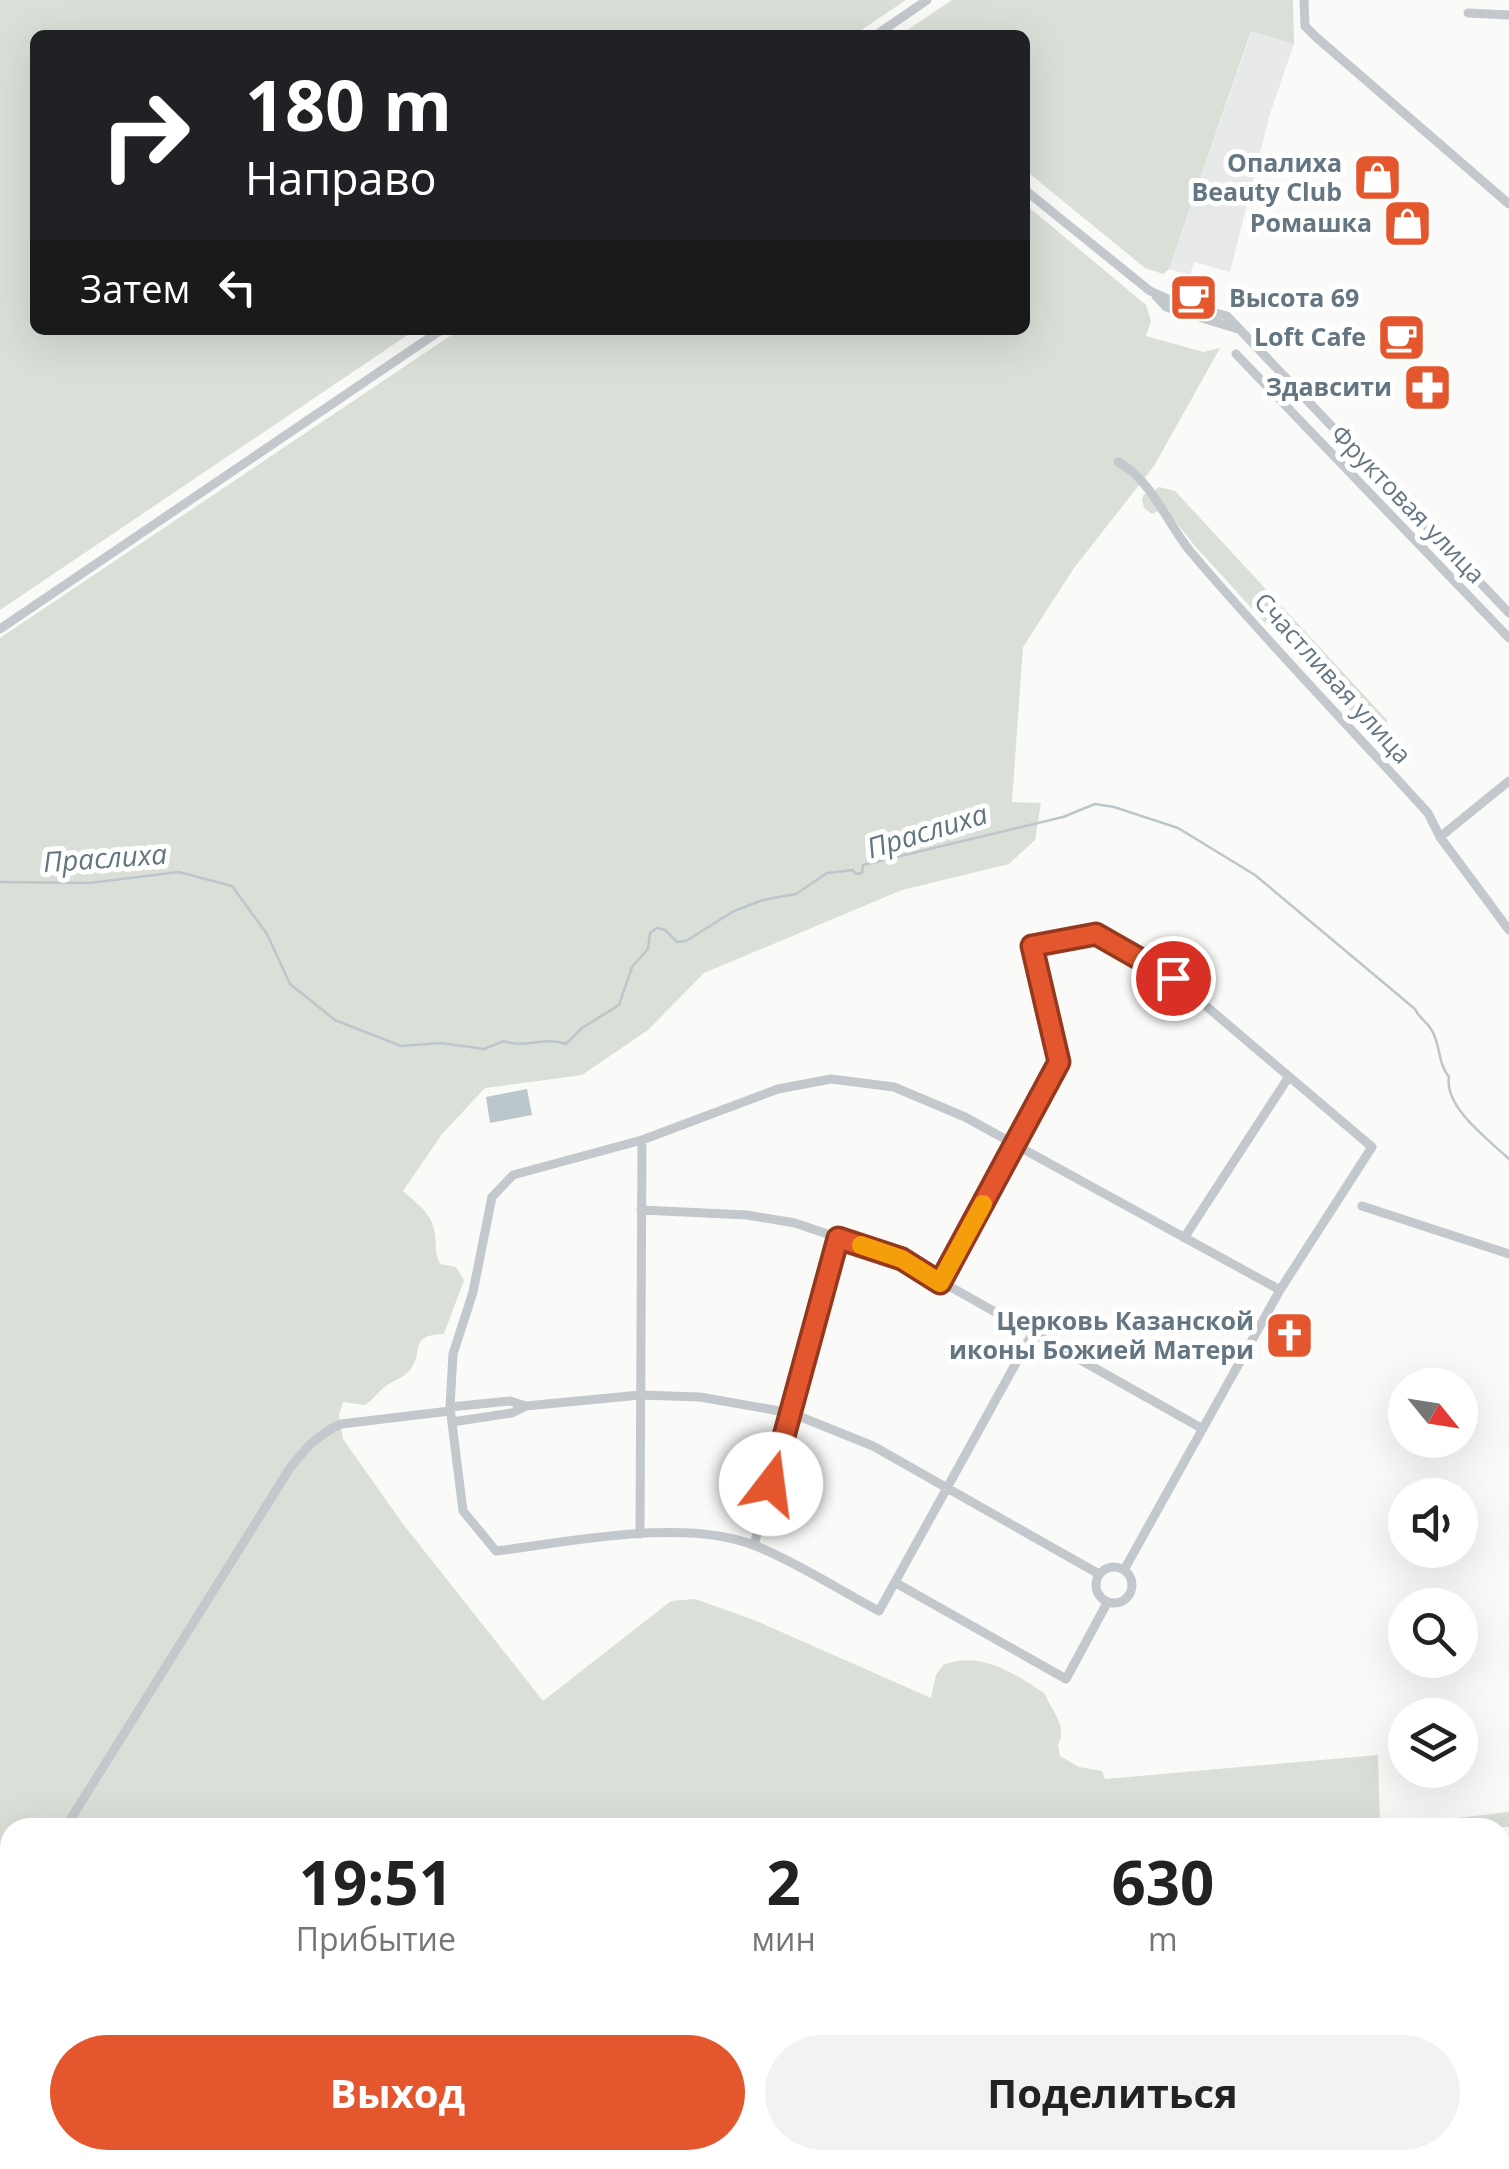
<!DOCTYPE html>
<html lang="ru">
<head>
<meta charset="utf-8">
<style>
  body { margin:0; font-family:"Open Sans",sans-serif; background:#f2f2f2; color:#222; height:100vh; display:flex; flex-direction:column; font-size:38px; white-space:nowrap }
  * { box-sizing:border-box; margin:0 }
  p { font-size:32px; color:#767676 }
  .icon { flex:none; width:55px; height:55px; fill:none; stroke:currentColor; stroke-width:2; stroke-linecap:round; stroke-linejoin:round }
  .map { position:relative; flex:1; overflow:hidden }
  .drawer { position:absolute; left:0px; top:1818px; width:1510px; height:352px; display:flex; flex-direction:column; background:#fff; border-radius:30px 30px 0 0; box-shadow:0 10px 40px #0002 }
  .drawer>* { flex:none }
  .guide { position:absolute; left:30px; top:30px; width:1000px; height:305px; border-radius:15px; box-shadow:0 10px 40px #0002; background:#202124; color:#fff; overflow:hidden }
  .needle { width:65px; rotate:120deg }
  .fabs { position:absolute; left:1388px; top:1368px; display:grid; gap:20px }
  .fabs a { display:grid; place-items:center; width:90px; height:90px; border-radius:50%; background:#fff; box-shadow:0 10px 40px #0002; font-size:50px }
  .pin { position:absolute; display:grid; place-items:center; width:85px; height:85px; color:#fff; margin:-42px; border:5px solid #fff; border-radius:50%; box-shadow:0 2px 10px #0007 }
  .me { position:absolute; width:110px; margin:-55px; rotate:15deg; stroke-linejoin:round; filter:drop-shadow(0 0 8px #0008) }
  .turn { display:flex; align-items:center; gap:35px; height:210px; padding:0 50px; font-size:45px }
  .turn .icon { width:130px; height:130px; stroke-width:2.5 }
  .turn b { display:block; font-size:70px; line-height:85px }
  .then { display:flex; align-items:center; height:95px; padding:0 50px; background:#0003; gap:20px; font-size:38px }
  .eta { display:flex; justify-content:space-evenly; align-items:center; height:170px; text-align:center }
  .eta b { font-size:60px; font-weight:700; line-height:70px }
  .cta { display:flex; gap:20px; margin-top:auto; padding:20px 50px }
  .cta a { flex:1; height:115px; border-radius:60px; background:#e4572e; color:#fff; font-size:40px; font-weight:700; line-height:115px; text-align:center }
  .cta a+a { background:#f2f2f2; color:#222 }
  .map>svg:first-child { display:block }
  .built { fill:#e8e9e9 }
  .green { fill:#dadfd7 }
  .water { fill:#bbc7cb }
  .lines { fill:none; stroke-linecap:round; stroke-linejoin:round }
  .stream { stroke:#bbc7cb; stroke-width:2.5 }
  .street { stroke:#c3c8cc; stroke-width:9 }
  .rail-casing { stroke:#a2aab0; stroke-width:6 }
  .rail { stroke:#fff; stroke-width:2.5; stroke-dasharray:8; stroke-linecap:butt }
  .route-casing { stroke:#94391e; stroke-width:25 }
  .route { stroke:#e4572e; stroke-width:18 }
  .slow { stroke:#f59e0b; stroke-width:18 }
  .labels { text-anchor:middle; stroke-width:10; stroke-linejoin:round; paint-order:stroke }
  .poi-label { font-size:25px; font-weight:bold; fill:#657683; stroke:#fff; text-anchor:end }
  .street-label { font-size:25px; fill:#657683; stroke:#fff }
  .water-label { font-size:28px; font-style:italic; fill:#60757c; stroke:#fff }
</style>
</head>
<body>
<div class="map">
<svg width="1509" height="2169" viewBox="0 0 1509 2169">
  <rect width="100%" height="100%" fill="#fafaf8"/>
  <!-- built -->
  <path class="built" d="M 1252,30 L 1294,44 L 1269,117 L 1230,272 L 1194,262 L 1190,275 L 1169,269 Z"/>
  <!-- green -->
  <path class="green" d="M 0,0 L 906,0 L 854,35 L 35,35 L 35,330 L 415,330 L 0,610 Z
    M 952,0 L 1293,0 L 1294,44 L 1251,31 L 1169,269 L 1163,274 L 1145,268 L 1025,170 L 1025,35 L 900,35 Z
    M 1025,204 L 1146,305 L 1151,321 L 1146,336 L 1203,352 L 1220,348 L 1154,466 L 1074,568 L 1023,647 L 1012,802 L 1041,803 L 1035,840 L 1009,864 L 902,890 L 704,973 L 648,1030 L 582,1075 L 485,1088 L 442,1134 L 403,1191 C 413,1200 427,1210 432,1223 C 438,1237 433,1250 440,1264 L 456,1267 L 464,1280 L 444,1334 C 408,1335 425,1350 410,1370 C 404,1377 396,1380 389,1384 C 380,1389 374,1399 365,1405 L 343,1402 L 339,1415 L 343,1439 L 403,1524 L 543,1701 L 671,1601 L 695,1599 L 754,1620 L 931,1698 L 936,1675 L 943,1665 C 979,1650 1015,1673 1045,1694 C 1052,1712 1068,1726 1058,1745 L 1060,1756 L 1079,1767 L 1102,1771 L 1105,1779 L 1378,1755 L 1380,1827 L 1509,1812 L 1509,1827 L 10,1828 L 10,2160 L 511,2160 L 502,2169 L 0,2169 L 0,638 L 459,330 L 1025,330 Z
    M 1159,487 L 1175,491 L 1387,720 L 1386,726 L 1377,730 L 1372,740 L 1195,546 L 1167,511 L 1162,509 L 1152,514 L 1144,508 L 1142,499 L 1144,494 L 1150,494 Z
    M 542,2160 L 889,2160 L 859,2166 L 859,2169 L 533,2169 Z"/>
  <!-- water -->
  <path class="water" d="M 527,1089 L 532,1115 L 490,1123 L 486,1097 Z"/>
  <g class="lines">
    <!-- stream -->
    <path class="stream" d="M 0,882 L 89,883 L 179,872 L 232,886 L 267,934 L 290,984 L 335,1020 L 401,1046 L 441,1043 L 484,1049 L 504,1041 C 524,1049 545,1036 566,1044 L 582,1028 L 619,1005 L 632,967 L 648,949 L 650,933 L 657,928 L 665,930 L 677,942 L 686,941 L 734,911 L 763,900 L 796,894 L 827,873 L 853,870 L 856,874 L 862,873 L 863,865 L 1063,817 L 1095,804 L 1114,807 L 1178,828 L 1255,875 L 1415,1009 C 1419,1018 1426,1021 1431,1029 C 1441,1044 1437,1062 1449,1077 C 1444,1107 1489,1140 1509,1159"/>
    <!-- street -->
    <path class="street" d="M 1304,0 L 1305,26 L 1316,37 L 1509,204
      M 1468,13 L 1509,15
      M 876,35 L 927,0
      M 1025,190 L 1150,291 L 1175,302 L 1227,316 L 1509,613
      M 1156,296 L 1166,307 L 1238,329
      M 1236,354 L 1509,638
      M 1118,462 C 1151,479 1167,523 1190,551 C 1266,641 1349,726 1428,813 L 1440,837 L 1509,930
      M 0,629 L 441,330
      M 1440,837 L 1509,781
      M 1362,1206 L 1509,1254
      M 641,1210 L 747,1215 L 795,1223 L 901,1259 L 1203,1429
      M 1184,1238 L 1288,1078
      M 940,1283 L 1059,1062 L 1032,946 L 1096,934 L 1173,978 L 1372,1147 L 1280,1290 L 1124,1570
      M 1032,1334 L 879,1611 C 839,1590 798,1563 756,1546 C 686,1517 570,1542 496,1551 L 463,1511 L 450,1407 L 453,1354 L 473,1292 L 492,1197 L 513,1175 L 642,1140 L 778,1089 L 831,1079 L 894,1087 L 965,1117 L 1280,1290
      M 450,1407 L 510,1401 L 526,1406
      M 452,1422 L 512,1413 L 526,1406 L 640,1395 L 700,1397 L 791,1413 L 873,1446 L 1099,1574
      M 640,1534 L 642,1140
      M 754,1545 L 838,1237
      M1096 1585a18 18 0 1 1 36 0a18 18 0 1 1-36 0Z
      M 896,1583 L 1066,1679 L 1107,1603
      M 65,1828 L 290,1468 C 305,1449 318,1434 341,1424 L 450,1411
      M 1500,1929 L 1509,1928
      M 0,1932 L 10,1916
      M 1084,2160 L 1085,2169
      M 1446,2160 L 1447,2169
      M 1484,2169 L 1509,2166"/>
    <defs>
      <path id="rail" d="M 1500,1845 L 1509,1844
        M 523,2169 L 532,2160"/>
    </defs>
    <!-- rail casing -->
    <use href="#rail" class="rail-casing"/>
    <!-- rail -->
    <use href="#rail" class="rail"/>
  </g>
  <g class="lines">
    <defs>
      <path id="route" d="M 771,1484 L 838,1238 L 902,1259 L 940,1283 L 1059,1062 L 1032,946 L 1096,934 L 1173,978"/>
    </defs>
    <!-- route casing -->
    <use href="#route" class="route-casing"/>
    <!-- route -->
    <use href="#route" class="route"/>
    <!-- slow -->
    <path class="slow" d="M 861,1245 L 902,1259 L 940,1283 L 983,1204"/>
  </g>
  <!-- icons -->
  <defs>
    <symbol id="shop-square" viewBox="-11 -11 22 22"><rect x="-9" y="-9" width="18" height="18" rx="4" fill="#e4572e" stroke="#fff"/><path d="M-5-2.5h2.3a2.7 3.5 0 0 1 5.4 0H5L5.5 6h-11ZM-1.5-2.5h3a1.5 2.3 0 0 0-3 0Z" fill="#fff"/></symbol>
    <symbol id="cafe-square" viewBox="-11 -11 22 22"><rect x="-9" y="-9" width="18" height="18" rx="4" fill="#e4572e" stroke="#fff"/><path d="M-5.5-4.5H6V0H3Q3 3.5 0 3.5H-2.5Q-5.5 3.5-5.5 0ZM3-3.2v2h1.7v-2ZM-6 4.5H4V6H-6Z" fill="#fff"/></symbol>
    <symbol id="pharmacy-square" viewBox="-11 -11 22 22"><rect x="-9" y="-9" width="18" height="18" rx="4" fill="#e4572e" stroke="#fff"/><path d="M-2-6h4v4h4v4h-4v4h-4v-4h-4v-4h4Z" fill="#fff"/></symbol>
    <symbol id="church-square" viewBox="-11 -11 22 22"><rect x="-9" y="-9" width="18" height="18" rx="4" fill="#e4572e" stroke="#fff"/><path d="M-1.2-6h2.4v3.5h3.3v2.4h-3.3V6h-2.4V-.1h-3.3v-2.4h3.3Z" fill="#fff"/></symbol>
  </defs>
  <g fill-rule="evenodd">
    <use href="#shop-square" x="1350" y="150" width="55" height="55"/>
    <use href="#shop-square" x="1380" y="196" width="55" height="55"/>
    <use href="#cafe-square" x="1166" y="270" width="55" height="55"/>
    <use href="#cafe-square" x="1374" y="310" width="55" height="55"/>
    <use href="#pharmacy-square" x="1400" y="360" width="55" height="55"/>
    <use href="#church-square" x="1262" y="1308" width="55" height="55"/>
  </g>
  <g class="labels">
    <!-- poi labels -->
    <g class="poi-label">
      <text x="1342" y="172">Опалиха<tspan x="1342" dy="29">Beauty Club</tspan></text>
      <text x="1372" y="232">Ромашка</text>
      <text x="1229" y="307" text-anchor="start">Высота 69</text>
      <text x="1366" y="346">Loft Cafe</text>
      <text x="1392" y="396">Здавсити</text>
      <text x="1254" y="1330">Церковь Казанской<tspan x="1254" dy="29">иконы Божией Матери</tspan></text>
    </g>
    <!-- street labels -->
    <g class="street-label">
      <text transform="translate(1408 504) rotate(46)" y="9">Фруктовая улица</text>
      <text transform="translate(1333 678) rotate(48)" y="9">Счастливая улица</text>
    </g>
    <!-- water labels -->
    <g class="water-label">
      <text transform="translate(927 831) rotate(-17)" y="10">Праслиха</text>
      <text transform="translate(105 858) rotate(-4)" y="10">Праслиха</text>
    </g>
  </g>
</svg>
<div class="fabs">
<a><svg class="needle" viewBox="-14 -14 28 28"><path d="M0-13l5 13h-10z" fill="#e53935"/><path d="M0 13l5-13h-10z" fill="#767676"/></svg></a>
<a><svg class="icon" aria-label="sound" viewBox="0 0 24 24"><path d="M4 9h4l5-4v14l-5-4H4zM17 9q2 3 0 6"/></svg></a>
<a><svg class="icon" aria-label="search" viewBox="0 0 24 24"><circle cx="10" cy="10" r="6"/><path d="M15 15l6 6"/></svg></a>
<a><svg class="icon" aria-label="layers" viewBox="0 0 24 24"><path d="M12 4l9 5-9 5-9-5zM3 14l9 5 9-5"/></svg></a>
</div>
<div class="pin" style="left:1173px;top:978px;background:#d93025"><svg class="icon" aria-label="arrive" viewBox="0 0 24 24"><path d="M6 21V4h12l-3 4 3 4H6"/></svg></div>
<svg class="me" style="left:771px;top:1484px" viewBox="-20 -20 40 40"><circle r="19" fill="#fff"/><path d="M0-13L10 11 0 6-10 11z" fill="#e4572e"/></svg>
<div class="guide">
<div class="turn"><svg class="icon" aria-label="right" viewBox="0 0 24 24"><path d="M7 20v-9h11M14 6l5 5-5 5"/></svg><div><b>180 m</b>Направо</div></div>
<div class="then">Затем<svg class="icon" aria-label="left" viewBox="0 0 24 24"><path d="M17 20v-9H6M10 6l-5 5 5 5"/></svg></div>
</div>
<section class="drawer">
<div class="eta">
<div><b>19:51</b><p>Прибытие</p></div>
<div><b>2</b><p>мин</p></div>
<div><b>630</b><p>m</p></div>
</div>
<div class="cta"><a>Выход</a><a>Поделиться</a></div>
</section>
</div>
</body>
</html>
